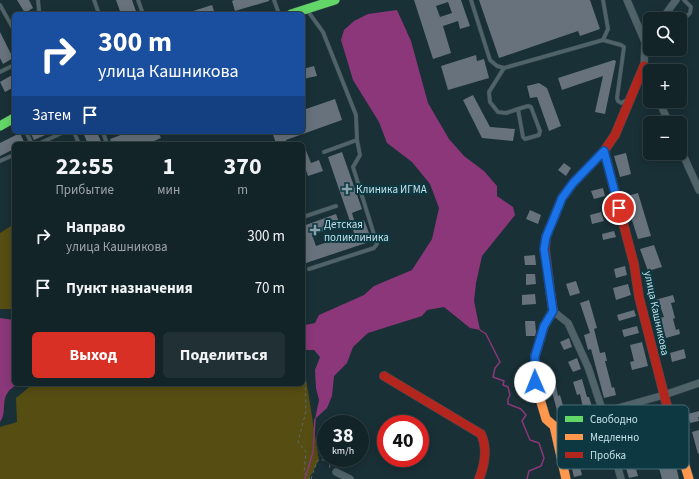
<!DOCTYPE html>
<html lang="ru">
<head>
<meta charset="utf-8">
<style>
  body { margin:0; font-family:"Source Sans 3",sans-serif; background:#203034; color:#f1f3f6; height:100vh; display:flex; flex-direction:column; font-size:15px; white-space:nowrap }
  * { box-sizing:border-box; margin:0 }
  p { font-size:13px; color:#9da4a8 }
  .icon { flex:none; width:22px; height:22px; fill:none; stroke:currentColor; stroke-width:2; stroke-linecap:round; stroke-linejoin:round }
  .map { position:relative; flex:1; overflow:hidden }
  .details { position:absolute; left:12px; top:142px; width:293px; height:244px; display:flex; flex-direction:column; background:#132428; border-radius:6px; box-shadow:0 2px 10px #0003,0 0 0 1px #324145 }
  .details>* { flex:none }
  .guide { position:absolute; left:12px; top:12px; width:293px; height:122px; border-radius:6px; box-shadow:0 2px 10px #0003,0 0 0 1px #324145; background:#1a4fa0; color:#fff; overflow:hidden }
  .buttons { position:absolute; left:643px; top:12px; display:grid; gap:8px }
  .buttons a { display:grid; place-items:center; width:44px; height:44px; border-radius:6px; background:#132428; box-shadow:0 2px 10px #0003,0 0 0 1px #324145; font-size:20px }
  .speed { position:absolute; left:317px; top:415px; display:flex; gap:8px; font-size:20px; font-weight:700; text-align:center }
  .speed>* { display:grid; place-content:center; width:52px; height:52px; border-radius:50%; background:#132428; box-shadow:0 2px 10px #0003,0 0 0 1px #324145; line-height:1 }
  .speed small { font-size:10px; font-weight:400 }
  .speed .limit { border:6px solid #d22; background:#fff; color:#111 }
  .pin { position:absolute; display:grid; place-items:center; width:34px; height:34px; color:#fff; margin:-17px; border:2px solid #fff; border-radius:50%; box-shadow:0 1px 4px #0007 }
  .me { position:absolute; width:44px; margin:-22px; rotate:359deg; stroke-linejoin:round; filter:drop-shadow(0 0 3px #0008) }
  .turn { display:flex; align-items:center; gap:14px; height:84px; padding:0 20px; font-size:18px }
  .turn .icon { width:52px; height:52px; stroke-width:2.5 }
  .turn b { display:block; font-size:28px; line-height:34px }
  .then { display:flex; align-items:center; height:38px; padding:0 20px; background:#0003; gap:8px; font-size:15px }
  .eta { display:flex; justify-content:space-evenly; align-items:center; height:68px; text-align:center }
  .eta b { font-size:24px; font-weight:700; line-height:28px }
  .cta { display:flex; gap:8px; margin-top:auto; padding:8px 20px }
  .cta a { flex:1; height:46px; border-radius:6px; background:#d93025; color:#fff; font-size:16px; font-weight:700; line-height:46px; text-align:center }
  .cta a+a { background:#203034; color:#f1f3f6 }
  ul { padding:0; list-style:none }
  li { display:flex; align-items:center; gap:12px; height:52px; padding:0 20px }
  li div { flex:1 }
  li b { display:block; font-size:15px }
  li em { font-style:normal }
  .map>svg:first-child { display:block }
  .green { fill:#554d12 }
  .water { fill:#8b377a }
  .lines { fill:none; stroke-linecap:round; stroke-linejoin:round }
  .stream { stroke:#8b377a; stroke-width:1.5 }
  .building { fill:#67727c; fill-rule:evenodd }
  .lane-casing { stroke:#394c51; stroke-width:4.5 }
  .street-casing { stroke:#394c51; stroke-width:8 }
  .fast-casing { stroke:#394c51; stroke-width:10 }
  .slow-casing { stroke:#394c51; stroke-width:10 }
  .jam-casing { stroke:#394c51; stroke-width:10 }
  .path { stroke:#5a6b6f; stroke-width:1; stroke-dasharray:3 3; stroke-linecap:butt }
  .lane { stroke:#506368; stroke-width:3.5 }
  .street { stroke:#506368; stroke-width:7 }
  .fast { stroke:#63d668; stroke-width:9 }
  .slow { stroke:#ff974d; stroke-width:9 }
  .jam { stroke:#b3261e; stroke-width:9 }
  .route-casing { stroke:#114b97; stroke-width:10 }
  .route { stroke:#1a73e8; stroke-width:7 }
  .poi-dot { fill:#89a2aa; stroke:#0d3842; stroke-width:1.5 }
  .labels { text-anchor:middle; stroke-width:4; stroke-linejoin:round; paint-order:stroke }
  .poi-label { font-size:11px; fill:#c5e0e8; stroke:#0d3842; text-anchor:start }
  .street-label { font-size:11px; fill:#c5e0e8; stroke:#0d3842 }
  .key { fill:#0d3842; stroke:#446a74; stroke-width:1 }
  .key-label { font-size:11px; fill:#c5e0e8 }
</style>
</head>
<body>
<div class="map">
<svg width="699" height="479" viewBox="0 0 699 479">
  <rect width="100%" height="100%" fill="#193036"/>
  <!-- green -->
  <path class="green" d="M 14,224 L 14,309 L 0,309 L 0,233 Z
    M 303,373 L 306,379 L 319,460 L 309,479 L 0,479 L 0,427 L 17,422 L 16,398 L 33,384 L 303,384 Z"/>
  <!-- water -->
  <path class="water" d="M 397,10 L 411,41 L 428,103 L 449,139 L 464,156 L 484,171 L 497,186 L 497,196 L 513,207 L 515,215 L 482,256 L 476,283 L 474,301 L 480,330 L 470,328 L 444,307 L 427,310 L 422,316 L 368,333 L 353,347 L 347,363 L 334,376 L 332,396 L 327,408 L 315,419 L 319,400 L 316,388 L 315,370 L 320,357 L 314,350 L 306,350 L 303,338 L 305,325 L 315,323 L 319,315 L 364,295 L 374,286 L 412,270 L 432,239 L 439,208 L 430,184 L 412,162 L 387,143 L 379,122 L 353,80 L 341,40 L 344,30 L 354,21 L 368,14 Z
    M 0,318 L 14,320 L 14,384 L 18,384 C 15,386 10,389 8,392 C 1,401 7,413 0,422 Z"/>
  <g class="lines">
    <!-- stream -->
    <path class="stream" d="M 480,330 L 486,334 L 500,362 L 495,368 L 493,377 L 504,381 L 503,385 L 508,387 L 510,395 L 508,399 L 508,404 L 521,409 L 526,415 L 522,421 L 530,440 L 539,443 L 544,458 L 541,466 L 529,471 L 527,479
      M 305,479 L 313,452 L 315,419"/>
  </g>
  <!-- building -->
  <path class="building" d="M 17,0 L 29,0 L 33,8 L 25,13 Z
    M 116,0 L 132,0 L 137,14 L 121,14 Z
    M 234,0 L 269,0 L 269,1 L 235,11 L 232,1 Z
    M 414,0 L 461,0 L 470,26 L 460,29 L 458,21 L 443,26 L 451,53 L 433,59 ZM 448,2 L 452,13 L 440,17 L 436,6 Z
    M 479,0 L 590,0 L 600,29 L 580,36 L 578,31 L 499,58 Z
    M 212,5 L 215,14 L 187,14 L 187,13 Z
    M 0,32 L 13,58 L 3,64 L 0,58 Z
    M 476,55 L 477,61 L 484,59 L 489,78 L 448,90 L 441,66 Z
    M 614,60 L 616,61 L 605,114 L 595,112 L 603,76 L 562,90 L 558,78 Z
    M 314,66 L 317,76 L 303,79 L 303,69 Z
    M 12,75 L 14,79 L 14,87 L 5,92 L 0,82 Z
    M 539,83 L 547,88 L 561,126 L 549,131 L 537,97 L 530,98 L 527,86 Z
    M 473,95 L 490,127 L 515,129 L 513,141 L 482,138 L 463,100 Z
    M 335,99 L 342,120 L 286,140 L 287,144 L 280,144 L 280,142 L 276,143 L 272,132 L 303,132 L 303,110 Z
    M 30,132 L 52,132 L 34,140 Z
    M 91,132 L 97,132 L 102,144 L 88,144 L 84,135 Z
    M 129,132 L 158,132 L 161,138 L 147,144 L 112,144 L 110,139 Z
    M 20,133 L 25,144 L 14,144 L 14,149 L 0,156 L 0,143 Z
    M 303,143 L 311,163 L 319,160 L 323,171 L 308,176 L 303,161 Z
    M 342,152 L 362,209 L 352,213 L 355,223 L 364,220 L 372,241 L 303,264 L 303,238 L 304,238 L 303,226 L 336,214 L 340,225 L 312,235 L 316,246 L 354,233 L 328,157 Z
    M 626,153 L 631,174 L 620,177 L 614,156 Z
    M 564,163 L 571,168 L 566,176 L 558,170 Z
    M 603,188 L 605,196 L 594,199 L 591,191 Z
    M 638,193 L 651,236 L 638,239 L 630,214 L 632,213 L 627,196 Z
    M 530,210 L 541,215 L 538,224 L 526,219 Z
    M 601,212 L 604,221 L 592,224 L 590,215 Z
    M 614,231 L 616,237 L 603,240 L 602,234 Z
    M 654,245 L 662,267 L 648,271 L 640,249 Z
    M 535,255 L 536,265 L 525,265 L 524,256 Z
    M 625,266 L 627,275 L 616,278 L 614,269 Z
    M 526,274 L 535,274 L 536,284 L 526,285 Z
    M 576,281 L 580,293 L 570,296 L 566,284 Z
    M 628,284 L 631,295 L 616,300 L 613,288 Z
    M 535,294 L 536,304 L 522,305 L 522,295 Z
    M 673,295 L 675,302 L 671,303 L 675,318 L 673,319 L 676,330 L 679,329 L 680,334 L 666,338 L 660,318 L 664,317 L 660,306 L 657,307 L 655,300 Z
    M 589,300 L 597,328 L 594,329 L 600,353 L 605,352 L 607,361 L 605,361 L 612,388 L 614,387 L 616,395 L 604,398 L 591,349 L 588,350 L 584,335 L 590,333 L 580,303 Z
    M 634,310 L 636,316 L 619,321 L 617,315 Z
    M 525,321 L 535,321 L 536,332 L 535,336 L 526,336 Z
    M 637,326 L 639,333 L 624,337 L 622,330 Z
    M 569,338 L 572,347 L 564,350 L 560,342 Z
    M 642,342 L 648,366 L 632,370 L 630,362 L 634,361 L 630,345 Z
    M 684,349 L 686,358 L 672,362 L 670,353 Z
    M 577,358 L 581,369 L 573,372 L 568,362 Z
    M 582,379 L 587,397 L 589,397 L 593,410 L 584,412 L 580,394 L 577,395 L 573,382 Z
    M 556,386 L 558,396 L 560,395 L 566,416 L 559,418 L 551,388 Z
    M 699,411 L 699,417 L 698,417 L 699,421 L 690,423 L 688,414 Z
    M 699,430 L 699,453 L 698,454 L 692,432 Z
    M 669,442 L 676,466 L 679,479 L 662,479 L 653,446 Z
    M 629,450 L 634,470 L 636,469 L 638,476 L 629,478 L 621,452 Z
    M 578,459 L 582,475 L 574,477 L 570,461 Z"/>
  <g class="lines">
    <defs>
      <path id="lane" d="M 94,0 L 99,14
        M 138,0 L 143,14
        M 274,0 L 279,14
        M 471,0 L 490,60 L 497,66 L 504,68 L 603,40 L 608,29 L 603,0
        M 0,5 L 14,30
        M 307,10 L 323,32 L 356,115 L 357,140 L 360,155 L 353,167 L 377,244 L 374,248 L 309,269
        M 38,14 L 39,10 L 38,0
        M 680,23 L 690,13 L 691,7 L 684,0
        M 603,40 L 621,45 L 624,47 L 617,98 L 618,101 L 621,103 L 627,100
        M 504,68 L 489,92 L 490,102 L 498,112 L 506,113 L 518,109 L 523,137 L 525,139 L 539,135 L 540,131 L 531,107 L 528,106 L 518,109
        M 0,72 L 14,65
        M 26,132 L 32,144
        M 74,132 L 79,144
        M 103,132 L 107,144
        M 176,132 L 176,133
        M 38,144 L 64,132
        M 324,152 L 357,140
        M 0,161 L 14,155
        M 303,217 L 336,206"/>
      <path id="street" d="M 627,0 L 645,42 L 644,66 L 650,81
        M 662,19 L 676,0
        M 645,42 L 650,35
        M 659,101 L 669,123
        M 680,148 L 699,190
        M 553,311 L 568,323 L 588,367 L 603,412 L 621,479
        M 554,426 L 664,395 L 699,383
        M 336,472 L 350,479"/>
      <path id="fast" d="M 291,14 L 335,0
        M 0,126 L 14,118"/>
      <path id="slow" d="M 550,290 L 553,311 L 544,326 L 535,356 L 535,382 L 546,419 L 554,426 L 566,479
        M 667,406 L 689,479"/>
      <path id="jam" d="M 604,151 L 634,264 L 639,297 L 667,406
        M 550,290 L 545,249 L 546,237 L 562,198 L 573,183 L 604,151 L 615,135 L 644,66
        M 384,376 L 481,434 C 488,449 485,464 479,479"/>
    </defs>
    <!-- lane casing -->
    <use href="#lane" class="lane-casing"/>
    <!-- street casing -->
    <use href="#street" class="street-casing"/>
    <!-- fast casing -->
    <use href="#fast" class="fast-casing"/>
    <!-- slow casing -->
    <use href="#slow" class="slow-casing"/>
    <!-- jam casing -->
    <use href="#jam" class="jam-casing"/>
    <!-- path -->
    <path class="path" d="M 303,370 L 305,373 L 306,411 L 298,442 L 306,452 L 304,472 L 310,479
      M 311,479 L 317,461 L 319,460 L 329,460 L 330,470"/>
    <!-- lane -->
    <use href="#lane" class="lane"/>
    <!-- street -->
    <use href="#street" class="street"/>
    <!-- fast -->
    <use href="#fast" class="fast"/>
    <!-- slow -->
    <use href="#slow" class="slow"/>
    <!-- jam -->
    <use href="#jam" class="jam"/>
  </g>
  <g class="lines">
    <defs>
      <path id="route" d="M 535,382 L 535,356 L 544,326 L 553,311 L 544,249 L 546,237 L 562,198 L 573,183 L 604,151 L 619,208"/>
    </defs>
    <!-- route casing -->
    <use href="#route" class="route-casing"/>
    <!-- route -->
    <use href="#route" class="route"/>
  </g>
  <!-- markers -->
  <g class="poi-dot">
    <path d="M345 183h4v4h4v4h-4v4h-4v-4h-4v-4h4z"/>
    <path d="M313 224h4v4h4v4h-4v4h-4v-4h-4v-4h4z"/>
  </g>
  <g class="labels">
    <!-- poi labels -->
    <g class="poi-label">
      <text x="356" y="193">Клиника ИГМА</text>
      <text x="324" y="228">Детская<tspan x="324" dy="13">поликлиника</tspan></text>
    </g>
    <!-- street labels -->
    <g class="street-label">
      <text transform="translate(657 313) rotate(78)" y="4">улица Кашникова</text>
    </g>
  </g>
  <!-- legend -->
  <rect x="557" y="405" width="132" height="64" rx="6" class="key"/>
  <rect x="565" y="416" width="18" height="6" fill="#63d668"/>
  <rect x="565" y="434" width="18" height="6" fill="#ff974d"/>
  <rect x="565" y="452" width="18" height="6" fill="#b3261e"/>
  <g class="key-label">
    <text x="590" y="423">Свободно</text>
    <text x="590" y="441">Медленно</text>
    <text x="590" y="459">Пробка</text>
  </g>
</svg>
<div class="buttons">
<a><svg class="icon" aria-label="search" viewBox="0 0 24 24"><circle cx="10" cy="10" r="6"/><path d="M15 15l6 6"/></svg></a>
<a>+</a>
<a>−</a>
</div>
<div class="speed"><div>38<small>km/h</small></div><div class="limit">40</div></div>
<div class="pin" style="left:619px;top:208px;background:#d93025"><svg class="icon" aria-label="arrive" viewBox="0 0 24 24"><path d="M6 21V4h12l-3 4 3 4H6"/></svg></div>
<svg class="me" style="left:535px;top:382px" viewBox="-20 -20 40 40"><circle r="19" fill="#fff"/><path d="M0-13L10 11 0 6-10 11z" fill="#1a73e8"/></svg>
<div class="guide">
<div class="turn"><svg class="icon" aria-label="right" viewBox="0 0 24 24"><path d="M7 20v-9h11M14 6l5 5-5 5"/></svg><div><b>300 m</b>улица Кашникова</div></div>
<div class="then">Затем<svg class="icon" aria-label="arrive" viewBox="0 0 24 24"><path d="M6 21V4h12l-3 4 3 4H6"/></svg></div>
</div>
<section class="details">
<div class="eta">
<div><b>22:55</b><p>Прибытие</p></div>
<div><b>1</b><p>мин</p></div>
<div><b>370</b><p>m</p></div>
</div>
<ul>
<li><svg class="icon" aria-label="right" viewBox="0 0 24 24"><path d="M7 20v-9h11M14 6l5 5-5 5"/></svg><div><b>Направо</b><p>улица Кашникова</p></div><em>300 m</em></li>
<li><svg class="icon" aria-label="arrive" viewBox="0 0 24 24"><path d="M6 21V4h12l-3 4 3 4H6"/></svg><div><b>Пункт назначения</b></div><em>70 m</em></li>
</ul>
<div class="cta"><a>Выход</a><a>Поделиться</a></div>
</section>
</div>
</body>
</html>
